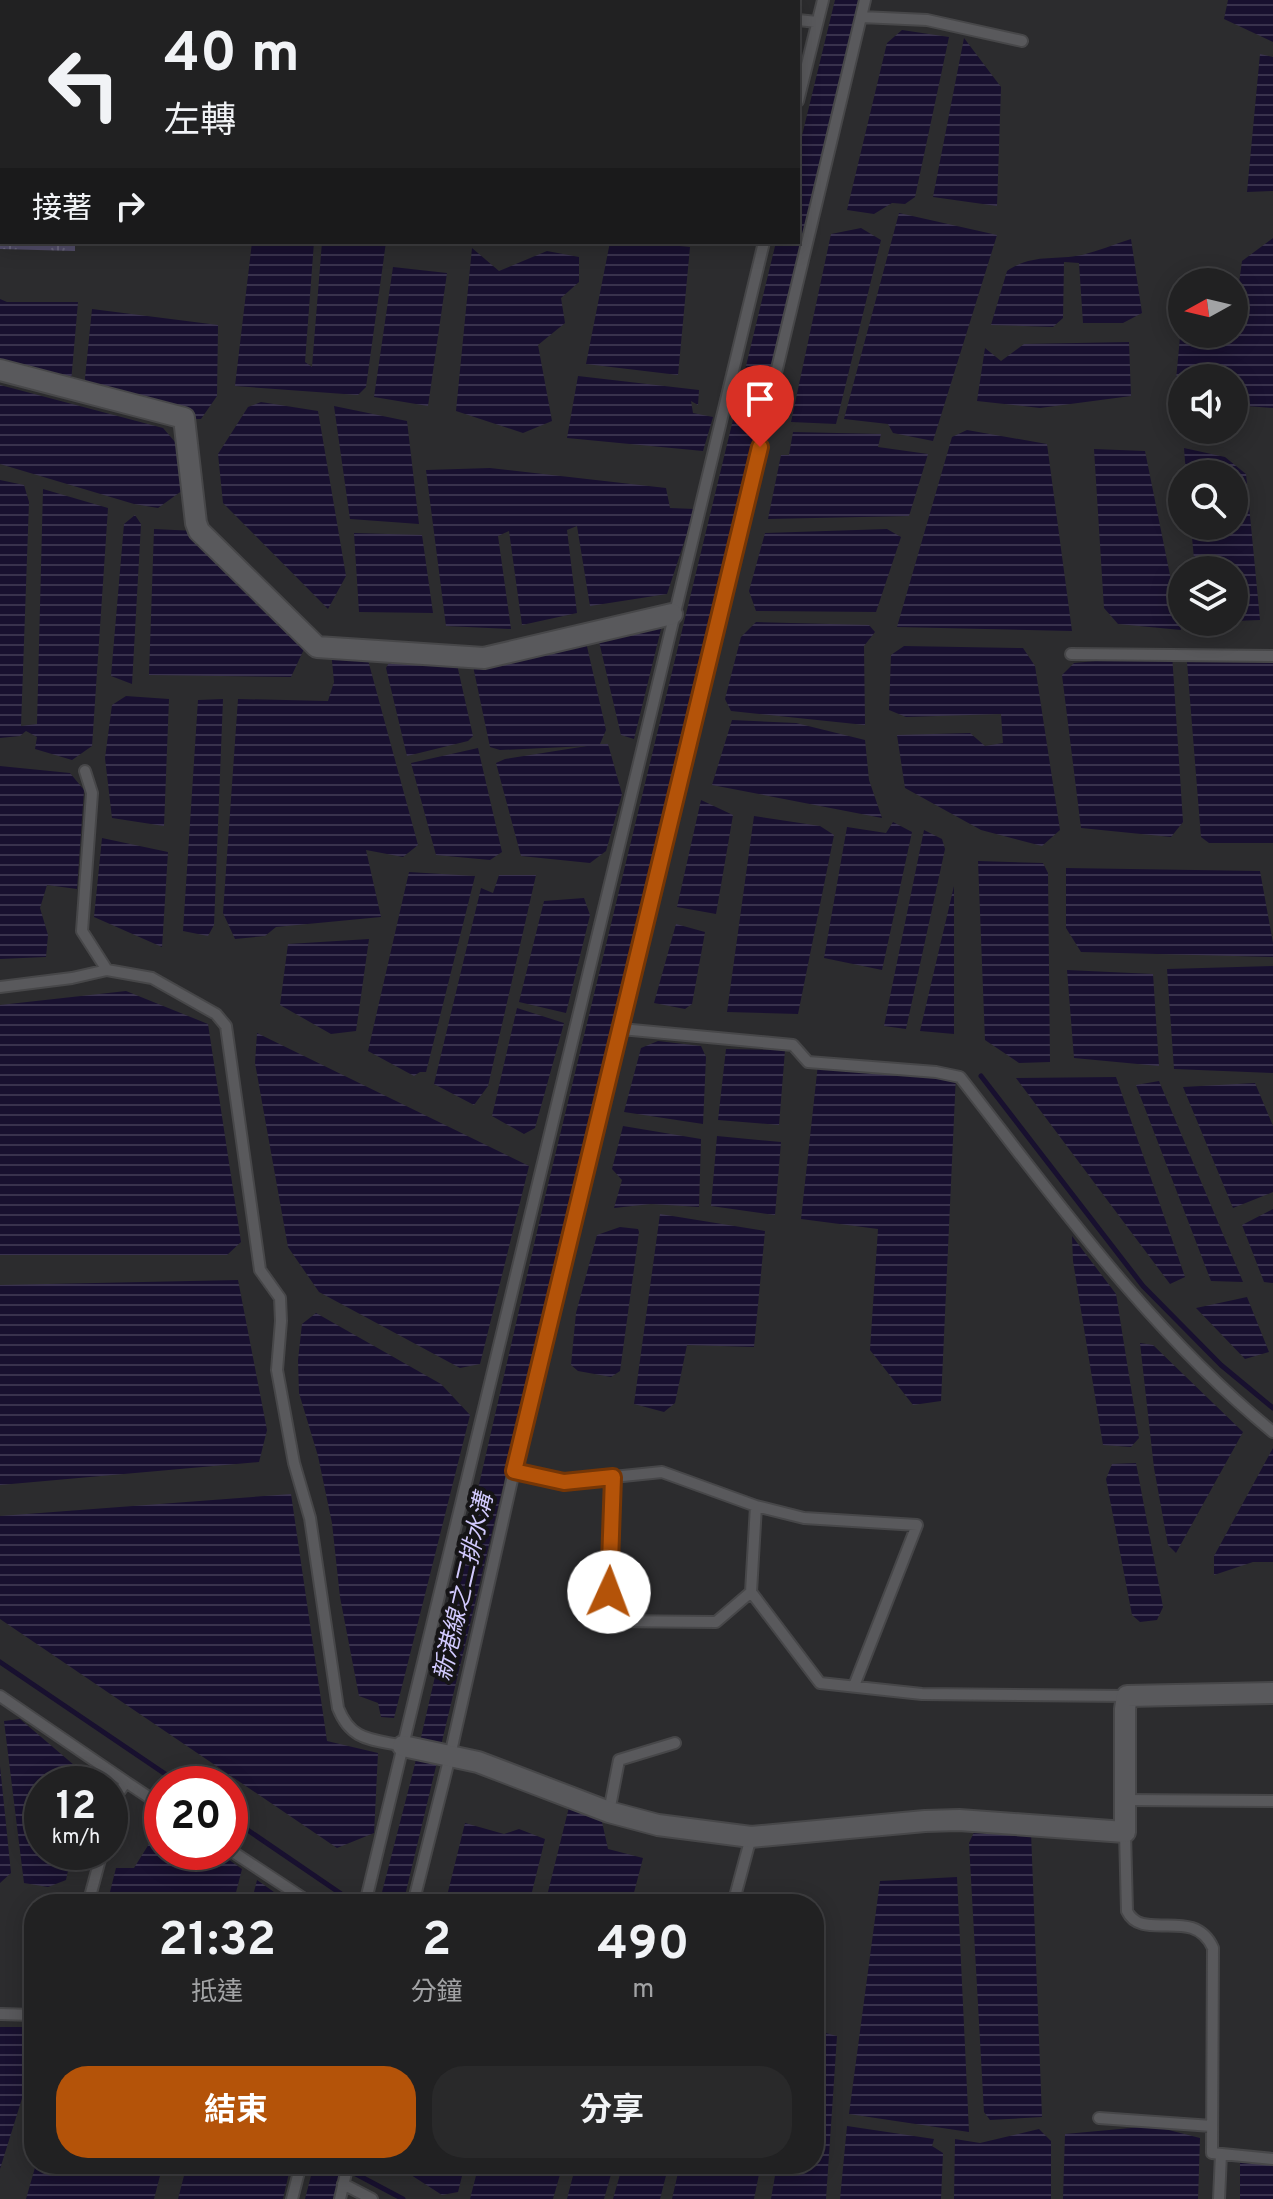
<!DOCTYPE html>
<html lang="zh-TW">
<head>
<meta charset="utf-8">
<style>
  body { margin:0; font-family:Overpass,"Noto Sans TC",sans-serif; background:#29292a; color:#f1f3f6; height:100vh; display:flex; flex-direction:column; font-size:30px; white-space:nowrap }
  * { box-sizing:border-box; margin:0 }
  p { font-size:26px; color:#a2a3a5 }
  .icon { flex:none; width:44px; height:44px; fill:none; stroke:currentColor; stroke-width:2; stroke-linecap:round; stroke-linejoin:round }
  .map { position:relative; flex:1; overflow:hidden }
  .side { position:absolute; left:24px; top:1894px; width:800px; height:280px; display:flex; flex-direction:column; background:#212122; border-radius:32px; box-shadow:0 4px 20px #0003,0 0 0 2px #3e3e40 }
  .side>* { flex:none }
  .guide { position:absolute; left:0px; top:0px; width:800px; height:244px; box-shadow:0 4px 20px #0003,0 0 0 2px #3e3e40; background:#212122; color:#f1f3f6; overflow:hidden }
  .needle { width:52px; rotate:262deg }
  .buttons { position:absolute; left:1168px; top:268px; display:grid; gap:16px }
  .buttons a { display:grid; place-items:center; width:80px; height:80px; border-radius:50%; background:#212122; box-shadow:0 4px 20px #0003,0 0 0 2px #3e3e40; font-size:40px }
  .speed { position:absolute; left:24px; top:1766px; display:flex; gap:16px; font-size:40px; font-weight:700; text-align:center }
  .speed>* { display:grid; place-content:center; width:104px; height:104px; border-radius:50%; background:#212122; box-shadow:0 4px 20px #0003,0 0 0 2px #3e3e40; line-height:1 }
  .speed small { font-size:20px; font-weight:400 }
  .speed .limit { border:12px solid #d22; background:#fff; color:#111 }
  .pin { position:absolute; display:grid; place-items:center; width:68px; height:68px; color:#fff; margin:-82px -34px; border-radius:50% 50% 50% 0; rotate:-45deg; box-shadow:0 0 8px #0007 }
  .pin .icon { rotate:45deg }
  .me { position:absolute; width:88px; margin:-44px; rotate:2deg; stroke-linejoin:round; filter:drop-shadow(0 0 6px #0008) }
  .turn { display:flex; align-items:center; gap:28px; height:168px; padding:0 32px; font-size:36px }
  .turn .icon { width:104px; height:104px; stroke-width:2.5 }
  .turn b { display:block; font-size:56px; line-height:68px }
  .then { display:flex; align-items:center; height:76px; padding:0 32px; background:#0003; gap:16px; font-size:30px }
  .eta { display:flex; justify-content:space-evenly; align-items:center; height:136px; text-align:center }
  .eta b { font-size:48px; font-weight:700; line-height:56px }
  .action { display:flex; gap:16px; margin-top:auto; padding:16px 32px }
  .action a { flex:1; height:92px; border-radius:32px; background:#b45309; color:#fff; font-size:32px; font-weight:700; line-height:92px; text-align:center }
  .action a+a { background:#29292a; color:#f1f3f6 }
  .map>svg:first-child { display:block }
  .grass { fill:url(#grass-tufts) }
  .water { fill:url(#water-rules) }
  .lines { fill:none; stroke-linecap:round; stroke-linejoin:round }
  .stream { stroke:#18102f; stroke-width:5 }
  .service-casing { stroke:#474749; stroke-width:14 }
  .minor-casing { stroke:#474749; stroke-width:24 }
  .service { stroke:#59595c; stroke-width:10 }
  .minor { stroke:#59595c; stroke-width:20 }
  .route-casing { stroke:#753606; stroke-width:20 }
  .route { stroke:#b45309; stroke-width:14 }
  .labels { text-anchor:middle; stroke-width:8; stroke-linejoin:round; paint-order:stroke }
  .water-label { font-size:24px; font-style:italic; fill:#d2cafe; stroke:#151416 }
</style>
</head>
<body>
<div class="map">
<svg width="1273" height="2199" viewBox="0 0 1273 2199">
  <defs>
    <pattern id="grass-tufts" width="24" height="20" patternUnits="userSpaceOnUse" patternTransform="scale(2)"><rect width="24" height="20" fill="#514c68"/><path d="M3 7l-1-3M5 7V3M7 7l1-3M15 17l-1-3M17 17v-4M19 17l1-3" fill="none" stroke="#69657d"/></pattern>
    <pattern id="water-rules" width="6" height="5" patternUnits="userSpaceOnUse" patternTransform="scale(2)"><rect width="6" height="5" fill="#18102f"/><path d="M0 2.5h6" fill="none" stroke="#39324d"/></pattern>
  </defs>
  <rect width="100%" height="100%" fill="#2c2c2e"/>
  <!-- grass -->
  <path class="grass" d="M 0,0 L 83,0 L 2,2 L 2,242 L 75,242 L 75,251 L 0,249 Z"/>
  <!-- water -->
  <path class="water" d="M 835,0 L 859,0 L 403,1904 L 379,1904 L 414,1768 L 545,1197 L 776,242 L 798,242 L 798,152 Z
    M 1228,0 L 1273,0 L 1273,42 L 1224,19 Z
    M 902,30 L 949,37 L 915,197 L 905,204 L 892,203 L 874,214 L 847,210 L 887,43 Z
    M 964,38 L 1001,87 L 997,206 L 933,197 Z
    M 1260,54 L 1273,57 L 1273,191 L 1247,192 Z
    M 899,213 L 997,235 L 933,441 L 893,433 L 888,424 L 844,419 Z
    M 861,228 L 881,240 L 836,424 L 791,422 L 831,234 Z
    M 1273,238 L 1273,408 L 1234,405 L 1234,378 L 1182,378 L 1182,401 L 1174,401 L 1182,316 L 1182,334 L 1234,334 L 1234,284 L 1239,283 L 1242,261 Z
    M 1131,239 L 1142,313 L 1123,323 L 1083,323 L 1079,263 L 1064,262 L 1063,318 L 1053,327 L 991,325 L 1007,271 C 1034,253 1053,261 1082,255 C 1098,251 1115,244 1131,239 Z
    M 252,242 L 314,242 L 305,362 L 312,367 L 322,242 L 386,242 L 366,387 L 358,395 L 235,386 Z
    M 610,242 L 641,242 L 690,247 L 678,375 L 586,364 Z
    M 472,248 L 499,271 L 547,251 L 579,257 L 579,282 L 561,298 L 565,323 L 538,345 L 552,421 L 523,433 L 456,411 Z
    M 393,267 L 447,273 L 428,406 L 374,397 Z
    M 0,299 L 7,302 L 78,302 L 71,382 L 0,366 Z
    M 92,309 L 218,325 L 217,396 L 201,419 L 186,419 L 87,390 L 85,378 Z
    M 1129,342 L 1131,396 L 1040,408 L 977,401 L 985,348 L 1001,361 L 1024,344 Z
    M 578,376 L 699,390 L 698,405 L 691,401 L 693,413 L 713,417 L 703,451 L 567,438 Z
    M 0,385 L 163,428 L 181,449 L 183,490 L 158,508 L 134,504 L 0,464 Z
    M 261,402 L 318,411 L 346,576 L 328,609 L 223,503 L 218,454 L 248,407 Z
    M 334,406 L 407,421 L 419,524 L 350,519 Z
    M 967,430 L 1047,444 L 1072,631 L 897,627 L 952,437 Z
    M 793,432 L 881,434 L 878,447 L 928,454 L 909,516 L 768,519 L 781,455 L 789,455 Z
    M 1184,448 L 1225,457 L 1246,474 L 1260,620 L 1234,621 L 1234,570 L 1195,570 L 1191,526 L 1234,526 L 1234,474 L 1186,474 Z
    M 1094,449 L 1145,451 L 1181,630 L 1118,624 L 1104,608 Z
    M 490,468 L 666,488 L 670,508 L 695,509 L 667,594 L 590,606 L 577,526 L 567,530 L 577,613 L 522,625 L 509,531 L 498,536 L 511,629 L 446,626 L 426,470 Z
    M 0,480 L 24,485 L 29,502 L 21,726 L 37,724 L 43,489 L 108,508 L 92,746 L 72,760 L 35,749 L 37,737 L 26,731 L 20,736 L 0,738 Z
    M 135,515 L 141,524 L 132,684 L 111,676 L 124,524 Z
    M 154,529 L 196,531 L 305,647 L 291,677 L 149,675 Z
    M 887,529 L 901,537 L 876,612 L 756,611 L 749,591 L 765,533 Z
    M 354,533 L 422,535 L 433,613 L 359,612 Z
    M 756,622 L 869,625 L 875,632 L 864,646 L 865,725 L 731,711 L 725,699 L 741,637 Z
    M 662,625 L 634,739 L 621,735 L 597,633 Z
    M 586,642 L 606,730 L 600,744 L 608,744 L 622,794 L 606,851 L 590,863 L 521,856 L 496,763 L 505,759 L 587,746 L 500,750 L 490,747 L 473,666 Z
    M 904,646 L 1023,648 L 1035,666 L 1060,830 L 1042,846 L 981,830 L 905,788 L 897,735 L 970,733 L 985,746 L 1003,743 L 1001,714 L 906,717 L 889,710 L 891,655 Z
    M 365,649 L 418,845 L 403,857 L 366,850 L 381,917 L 276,927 L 265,936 L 235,939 L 223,913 L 238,699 L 328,701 L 334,682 L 331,650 Z
    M 395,652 L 456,660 L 473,736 L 468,741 L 407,756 L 386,668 Z
    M 1172,654 L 1183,822 L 1171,837 L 1081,828 L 1062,675 L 1074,663 Z
    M 1273,661 L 1273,843 L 1209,843 L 1201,837 L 1187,662 Z
    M 126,696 L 169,699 L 164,826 L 112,818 L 105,758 L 112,705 Z
    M 223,699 L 214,925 L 208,936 L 183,931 L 198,700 Z
    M 732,720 L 796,723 L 865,740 L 869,780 L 882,818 L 712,785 Z
    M 478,748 L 502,852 L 490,860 L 436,855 L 411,763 Z
    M 0,766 L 70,773 L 84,790 L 77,889 L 47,885 L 40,908 L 48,935 L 46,957 L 0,959 Z
    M 701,800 L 733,815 L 716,914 L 677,907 Z
    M 754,816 L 820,826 L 834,835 L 798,1014 L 727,1012 Z
    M 893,822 L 912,832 L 882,970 L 824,958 L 847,827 L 886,833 Z
    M 924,830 L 942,839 L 945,849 L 906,1029 L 884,1026 Z
    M 102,838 L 168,852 L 162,947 L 94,917 Z
    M 978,861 L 1043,863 L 1048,873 L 1050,1062 L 1019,1063 L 985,1040 Z
    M 1066,868 L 1260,871 L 1273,943 L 1273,957 L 1081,952 L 1066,928 Z
    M 409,872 L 475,876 L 426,1072 L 420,1072 L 414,1076 L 368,1051 Z
    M 499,875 L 536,875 L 488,1086 L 474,1105 L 434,1084 L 481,888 L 493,893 Z
    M 954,886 L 954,1034 L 920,1031 Z
    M 584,898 L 590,915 L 566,1013 L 519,1002 L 544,901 Z
    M 676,924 L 705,932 L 692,1004 L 685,1009 L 654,1003 Z
    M 369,939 L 356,1031 L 331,1034 L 280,1005 L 288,944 Z
    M 1273,966 L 1273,1073 L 1174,1069 L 1167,969 Z
    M 1067,970 L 1153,974 L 1159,1066 L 1074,1058 Z
    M 126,991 L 208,1024 L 241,1242 L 227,1255 L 0,1255 L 0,1005 Z
    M 517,1008 L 564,1023 L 535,1128 L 524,1134 L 492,1116 Z
    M 257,1033 L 529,1166 L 480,1364 L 460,1368 L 319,1292 L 288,1247 L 255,1063 Z
    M 658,1041 L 701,1046 L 706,1057 L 703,1124 L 624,1112 L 641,1048 Z
    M 726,1049 L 785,1050 L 779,1125 L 718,1120 Z
    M 818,1064 L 956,1074 L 941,1401 L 913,1405 L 870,1350 L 878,1229 L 801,1219 Z
    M 1116,1077 L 1185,1277 L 1170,1284 L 1016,1078 Z
    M 1159,1081 L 1243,1282 L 1211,1281 L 1136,1085 Z
    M 1255,1083 L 1273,1126 L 1273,1192 L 1233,1208 L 1183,1087 Z
    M 623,1126 L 701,1139 L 699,1207 L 651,1204 L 614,1208 L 622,1180 L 612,1169 Z
    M 717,1136 L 781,1142 L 775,1215 L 711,1206 Z
    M 1273,1209 L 1273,1283 L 1264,1282 L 1242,1225 Z
    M 660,1214 L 765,1231 L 754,1347 L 687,1345 L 675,1403 L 664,1412 L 634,1404 Z
    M 620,1227 L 638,1229 L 639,1232 L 620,1371 L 611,1377 L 578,1371 L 571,1365 L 576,1313 L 597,1235 Z
    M 1072,1236 L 1116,1294 L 1139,1438 L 1131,1447 L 1103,1445 L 1073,1261 Z
    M 238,1280 L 267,1430 L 259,1462 L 0,1485 L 0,1285 Z
    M 1247,1297 L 1269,1352 L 1245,1359 L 1196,1308 Z
    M 316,1313 L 441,1384 L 470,1415 L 394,1718 L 381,1717 L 378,1703 L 359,1696 L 340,1597 L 332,1523 L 318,1456 L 299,1393 L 298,1360 L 302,1324 Z
    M 1140,1343 L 1153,1345 L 1243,1432 L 1176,1553 L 1168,1545 L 1154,1468 Z
    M 1273,1448 L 1273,1562 L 1253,1562 L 1214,1575 L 1214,1556 Z
    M 1136,1463 L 1163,1607 L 1157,1620 L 1140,1622 L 1132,1615 L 1106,1479 L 1112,1464 Z
    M 291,1494 L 327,1741 L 378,1753 L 374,1833 L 337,1848 L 0,1619 L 0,1516 Z
    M 20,1719 L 88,1777 L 86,1784 L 42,1784 L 42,1852 L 72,1852 L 66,1880 L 48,1887 L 24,1883 L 4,1721 Z
    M 0,1766 L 11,1873 L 0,1883 Z
    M 569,1807 L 600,1813 L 608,1849 L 643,1858 L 631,1904 L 545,1904 Z
    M 162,1823 L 162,1852 L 218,1852 L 242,1869 L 233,1904 L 107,1904 L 116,1868 L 134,1868 Z
    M 465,1823 L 504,1834 L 519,1829 L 545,1839 L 529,1904 L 445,1904 Z
    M 975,1830 L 1031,1832 L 1042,2117 L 990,2120 L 984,2112 L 969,1843 Z
    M 957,1877 L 969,2132 L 849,2114 L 880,1881 Z
    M 257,1880 L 291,1904 L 251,1904 Z
    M 0,2027 L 27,2027 L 34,2060 L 0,2169 Z
    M 814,2030 L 837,2036 L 826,2199 L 771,2199 L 777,2164 L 814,2164 Z
    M 847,2126 L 934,2139 L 932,2146 L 943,2153 L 941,2199 L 840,2199 Z
    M 1153,2126 L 1200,2138 L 1198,2199 L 1063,2199 L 1065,2134 Z
    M 1039,2129 L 1051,2141 L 1051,2199 L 954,2199 L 955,2139 L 980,2143 Z
    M 1240,2154 L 1273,2158 L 1273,2199 L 1240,2199 Z
    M 36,2164 L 163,2164 L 154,2199 L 26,2199 Z
    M 187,2164 L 291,2164 L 283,2199 L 178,2199 Z
    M 314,2164 L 342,2164 L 334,2199 L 305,2199 Z
    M 394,2164 L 465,2164 L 458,2192 L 442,2195 Z
    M 479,2164 L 563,2164 L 553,2199 L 470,2199 Z
    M 576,2164 L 614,2164 L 604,2199 L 567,2199 Z
    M 623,2164 L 669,2164 L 660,2199 L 613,2199 Z
    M 680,2164 L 761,2164 L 754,2199 L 672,2199 Z"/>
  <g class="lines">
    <!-- stream -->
    <path class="stream" d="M 981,1076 L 1143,1286 L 1221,1365 L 1273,1408
      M 0,1662 L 180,1784
      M 230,1818 L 356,1904
      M 337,2164 L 403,2199"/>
    <defs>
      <path id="service" d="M 327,0 L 337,2
        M 615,0 L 633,2
        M 428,2 L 429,0
        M 861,17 L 927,20 L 1022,41
        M 798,20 L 817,22
        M 798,101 L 823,0
        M 1071,654 L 1273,656
        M 85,771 L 92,793 L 82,931 L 107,970
        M 0,987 L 72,978 L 107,970 L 152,978 L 216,1014 L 226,1026 L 260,1270 L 280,1298 L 281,1321 L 277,1370 L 294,1463 L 310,1518 L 338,1708 C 351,1741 371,1739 403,1746
        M 621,1029 L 793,1045 L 808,1062 L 936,1072 L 960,1077 C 1056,1200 1151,1333 1273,1432
        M 514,1471 L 564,1482 L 662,1472 L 756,1506 L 804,1518 L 917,1525 L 854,1686
        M 613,1477 L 608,1621 L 716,1622 L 751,1592 L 756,1506
        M 751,1592 L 820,1683 L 922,1694 L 1127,1696
        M 0,1696 L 126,1782
        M 1125,1800 L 1273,1801
        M 609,1812 L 619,1760 L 675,1743
        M 110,1825 L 119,1792 L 126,1782 L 162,1806
        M 1125,1832 L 1127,1911 C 1142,1943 1194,1905 1213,1948 L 1212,2153 L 1273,2159
        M 230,1850 L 312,1904
        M 88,1904 L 102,1852
        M 365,1904 L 764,242
        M 413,1904 L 450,1756 L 514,1471 L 865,0
        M 733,1904 L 751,1837
        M 0,2014 L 34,2015
        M 1099,2118 L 1212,2126
        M 343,2184 L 372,2199
        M 292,2199 L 301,2164
        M 340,2199 L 348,2164
        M 1219,2199 L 1221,2154"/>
      <path id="minor" d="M 0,370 L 184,418 L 196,523 L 199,531 L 317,647 L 484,658 L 672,614
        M 403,1746 L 478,1762 L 609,1812 L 658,1825 L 751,1837 L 925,1821 L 959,1820 L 1125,1832 L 1125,1709 L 1127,1696 L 1273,1693"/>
    </defs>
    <!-- service casing -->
    <use href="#service" class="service-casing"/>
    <!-- minor casing -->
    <use href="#minor" class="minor-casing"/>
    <!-- service -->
    <use href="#service" class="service"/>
    <!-- minor -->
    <use href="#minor" class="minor"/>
  </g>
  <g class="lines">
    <defs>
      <path id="route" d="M 609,1592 L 613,1477 L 564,1482 L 514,1471 L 760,447"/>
    </defs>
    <!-- route casing -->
    <use href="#route" class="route-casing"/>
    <!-- route -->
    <use href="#route" class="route"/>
  </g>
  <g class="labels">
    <!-- water labels -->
    <g class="water-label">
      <text transform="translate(463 1587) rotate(-77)" y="8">新港線之二排水溝</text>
    </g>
  </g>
</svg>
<div class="buttons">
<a><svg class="needle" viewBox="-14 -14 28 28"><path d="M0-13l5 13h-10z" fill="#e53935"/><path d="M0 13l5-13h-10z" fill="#a2a3a5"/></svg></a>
<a><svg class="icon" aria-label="sound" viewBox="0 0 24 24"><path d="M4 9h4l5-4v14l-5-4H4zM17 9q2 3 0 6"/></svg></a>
<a><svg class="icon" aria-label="search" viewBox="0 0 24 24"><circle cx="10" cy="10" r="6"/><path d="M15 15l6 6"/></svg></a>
<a><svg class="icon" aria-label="layers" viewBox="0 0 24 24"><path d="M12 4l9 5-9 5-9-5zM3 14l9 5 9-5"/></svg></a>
</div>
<div class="speed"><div>12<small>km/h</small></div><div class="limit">20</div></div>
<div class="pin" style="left:760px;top:447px;background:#d93025"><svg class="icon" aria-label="arrive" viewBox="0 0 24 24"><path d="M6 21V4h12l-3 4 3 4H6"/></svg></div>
<svg class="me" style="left:609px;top:1592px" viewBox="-20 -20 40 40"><circle r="19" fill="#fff"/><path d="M0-13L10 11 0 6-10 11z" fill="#b45309"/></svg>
<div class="guide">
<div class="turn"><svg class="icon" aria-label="left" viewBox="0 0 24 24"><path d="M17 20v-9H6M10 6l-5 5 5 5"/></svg><div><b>40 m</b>左轉</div></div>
<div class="then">接著<svg class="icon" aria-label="right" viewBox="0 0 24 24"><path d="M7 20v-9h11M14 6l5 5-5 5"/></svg></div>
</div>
<section class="side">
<div class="eta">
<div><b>21:32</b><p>抵達</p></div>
<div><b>2</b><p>分鐘</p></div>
<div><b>490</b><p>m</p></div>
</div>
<div class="action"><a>結束</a><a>分享</a></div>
</section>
</div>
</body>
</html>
